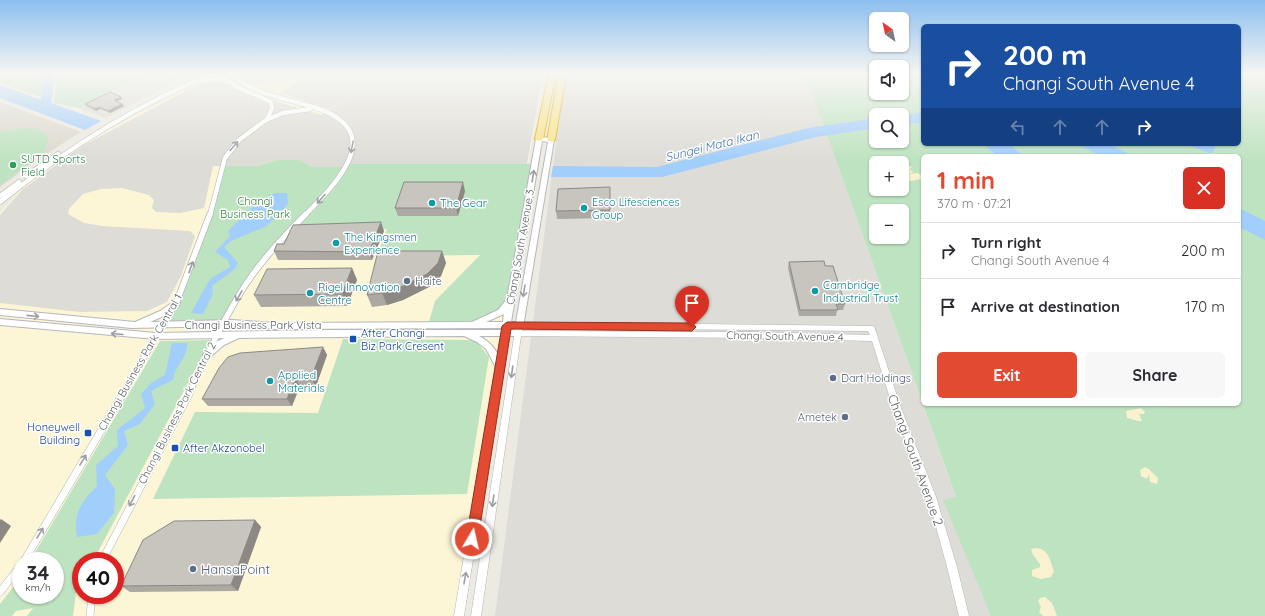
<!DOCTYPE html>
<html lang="en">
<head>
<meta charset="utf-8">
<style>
  body { margin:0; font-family:Quicksand,sans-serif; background:#f7f7f7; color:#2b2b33; height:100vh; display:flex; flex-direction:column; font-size:15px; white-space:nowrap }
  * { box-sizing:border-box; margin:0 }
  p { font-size:13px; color:#7c7c81 }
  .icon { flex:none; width:22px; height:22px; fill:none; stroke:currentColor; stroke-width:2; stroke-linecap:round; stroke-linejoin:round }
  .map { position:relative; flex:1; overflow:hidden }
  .drawer { position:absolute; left:921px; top:154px; width:320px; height:252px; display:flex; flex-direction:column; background:#fff; border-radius:6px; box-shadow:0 1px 3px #0004 }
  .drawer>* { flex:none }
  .banner { position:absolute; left:921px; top:24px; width:320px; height:122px; border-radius:6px; box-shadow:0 1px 3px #0004; background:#1a4fa0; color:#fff; overflow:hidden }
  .needle { width:26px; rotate:327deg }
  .buttons { position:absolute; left:869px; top:12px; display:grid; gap:8px }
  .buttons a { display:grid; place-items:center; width:40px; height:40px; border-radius:6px; background:#fff; box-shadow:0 1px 3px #0004; font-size:20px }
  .speed { position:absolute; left:12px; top:552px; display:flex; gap:8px; font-size:20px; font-weight:700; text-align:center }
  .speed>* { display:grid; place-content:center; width:52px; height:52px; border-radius:50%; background:#fff; box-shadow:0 1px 3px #0004; line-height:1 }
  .speed small { font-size:10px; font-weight:400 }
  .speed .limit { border:6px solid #d22; background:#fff; color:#111 }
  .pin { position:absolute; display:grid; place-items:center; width:34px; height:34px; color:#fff; margin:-41px -17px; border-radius:50% 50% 50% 0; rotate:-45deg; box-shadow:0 0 4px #0007 }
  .pin .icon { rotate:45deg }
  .me { position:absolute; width:44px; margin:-22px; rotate:9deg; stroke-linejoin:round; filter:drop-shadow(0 0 3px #0008) }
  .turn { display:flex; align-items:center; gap:14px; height:84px; padding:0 16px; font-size:18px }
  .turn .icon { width:52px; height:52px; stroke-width:2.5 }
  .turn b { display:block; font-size:28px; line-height:34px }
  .lanes { display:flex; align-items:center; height:38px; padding:0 16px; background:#0003; justify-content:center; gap:20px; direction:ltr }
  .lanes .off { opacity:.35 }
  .round { display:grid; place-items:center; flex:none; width:42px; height:42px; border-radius:6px; background:#f7f7f7 }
  .headline { display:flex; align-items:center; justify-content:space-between; height:68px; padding:0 16px }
  h1 { font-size:24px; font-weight:700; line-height:30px; color:#e24a31 }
  .primary-button { display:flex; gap:8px; margin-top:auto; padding:8px 16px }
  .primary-button a { flex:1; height:46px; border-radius:6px; background:#e24a31; color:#fff; font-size:16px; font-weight:700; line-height:46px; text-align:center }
  .primary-button a+a { background:#f7f7f7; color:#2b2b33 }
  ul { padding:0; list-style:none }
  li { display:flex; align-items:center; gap:12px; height:56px; padding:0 16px; border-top:1px solid #e1e1e2 }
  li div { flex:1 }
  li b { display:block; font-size:15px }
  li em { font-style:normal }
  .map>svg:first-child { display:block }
  .commercial { fill:#fcf6d6; fill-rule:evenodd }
  .industrial { fill:#dedcd6 }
  .education { fill:#dcd9cf }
  .green { fill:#bee3c0; fill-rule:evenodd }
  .sand { fill:#f8f2d0 }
  .water { fill:#a2cefc }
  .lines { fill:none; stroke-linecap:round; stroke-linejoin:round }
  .minor-far2-casing { stroke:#b4b7bb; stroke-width:5.5 }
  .minor-far1-casing { stroke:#b4b7bb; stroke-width:7 }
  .minor-casing { stroke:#b4b7bb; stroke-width:8 }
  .tertiary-casing { stroke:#b4b7bb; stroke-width:1 }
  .secondary-casing { stroke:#b5b7bd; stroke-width:2 }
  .motorway-casing { stroke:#e5af08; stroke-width:2 }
  .minor-far2 { stroke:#fff; stroke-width:4.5 }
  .minor-far1 { stroke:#fff; stroke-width:5.5 }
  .minor { stroke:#fff; stroke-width:7 }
  .tertiary { fill:#fff; fill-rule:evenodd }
  .secondary { fill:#fff; fill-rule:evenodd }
  .motorway { fill:#f9e48b; fill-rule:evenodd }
  .wall { fill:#aca9a3 }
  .shaded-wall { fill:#8c8985 }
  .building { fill:#c8c4be; stroke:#8c8985 }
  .oneway { stroke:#9c9ea1 }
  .route { fill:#e24a31; stroke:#933020 }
  .leisure-dot { fill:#2e9e5b; stroke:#fff; stroke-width:1.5 }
  .culture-dot { fill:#0f9aa8; stroke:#fff; stroke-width:1.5 }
  .service-dot { fill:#5c6f8a; stroke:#fff; stroke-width:1.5 }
  .transit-dot { fill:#1a4fb4; stroke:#fff; stroke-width:1.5 }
  .labels { text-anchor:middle; stroke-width:3; stroke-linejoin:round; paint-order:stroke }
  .leisure-label { font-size:11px; fill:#27864d; stroke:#fff; text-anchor:start }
  .park-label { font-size:11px; fill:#378340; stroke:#fff }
  .culture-label { font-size:11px; fill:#0d838f; stroke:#fff; text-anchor:start }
  .street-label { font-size:11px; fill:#5a5d62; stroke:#fff }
  .service-label { font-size:11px; fill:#4e5e75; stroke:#fff; text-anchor:start }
  .transit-label { font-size:11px; fill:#164399; stroke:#fff; text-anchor:start }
  .water-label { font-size:12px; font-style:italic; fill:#4273b5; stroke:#fff }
  .near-street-label { font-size:13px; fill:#5a5d62; stroke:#fff }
  .near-service-label { font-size:13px; fill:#4e5e75; stroke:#fff; text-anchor:start }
</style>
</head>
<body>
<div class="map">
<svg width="1265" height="616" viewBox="0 0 1265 616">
  <rect width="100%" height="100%" fill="#eceae1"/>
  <!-- commercial -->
  <path class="commercial" d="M 220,73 L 543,73 L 454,616 L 0,616 L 0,213 L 26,184 L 95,137 L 180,91 ZM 21,561 L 55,561 L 55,595 L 21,595 ZM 81,561 L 115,561 L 115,595 L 81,595 Z"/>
  <!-- industrial -->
  <path class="industrial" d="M 149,73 L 165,73 L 180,79 L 106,118 L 80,109 Z
    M 237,73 L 282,73 L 268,82 L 251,85 L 242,80 Z
    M 311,73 L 359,73 L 336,88 L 344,91 L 338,88 L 360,73 L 543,73 L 527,164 L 346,164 L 344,167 L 312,167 L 298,160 L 278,160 L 257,166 L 213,166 L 204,208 L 180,213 L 156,212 L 152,208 L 154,200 L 149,195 L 122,188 L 101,189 L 83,194 L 69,209 L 68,214 L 84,223 L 102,226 L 190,231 L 195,236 L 181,276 L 167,302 L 147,311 L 80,312 L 0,303 L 0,215 L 23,189 L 68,156 L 84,145 L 191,88 L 209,81 L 224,82 L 232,88 L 321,115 L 353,94 L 329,109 L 281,93 Z
    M 805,73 L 998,616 L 495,616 L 565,74 Z"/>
  <!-- education -->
  <path class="education" d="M 0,102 L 81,132 L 35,161 L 0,187 Z"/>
  <!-- green -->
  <path class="green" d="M 0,73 L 43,73 L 41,96 L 39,96 L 0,83 Z
    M 57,73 L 148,73 L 80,108 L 54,103 Z
    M 805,73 L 876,73 L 876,93 L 902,93 L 902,73 L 923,73 L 923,144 L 1239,144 L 1239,73 L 1265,73 L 1265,616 L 991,616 L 943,500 L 956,497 ZM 876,115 L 902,115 L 902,141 L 876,141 ZM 923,156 L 1239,156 L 1239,404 L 923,404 ZM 876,163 L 902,163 L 902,189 L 876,189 ZM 876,211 L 902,211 L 902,237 L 876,237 Z
    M 22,128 C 34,128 42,128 49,138 L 43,152 L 0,185 L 0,132 Z
    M 278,160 L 299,160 L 312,167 L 344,167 L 346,164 L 535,164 L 508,306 L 469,325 L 428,325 L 435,301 L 480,255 L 377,256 L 387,229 L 288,232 L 257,269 L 223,323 L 163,325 L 189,273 L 224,166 L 257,166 Z
    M 343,339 L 475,340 L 489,357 L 467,494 L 153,499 L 195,412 L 318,413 Z
    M 211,340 L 93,561 L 81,561 L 81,583 L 76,593 L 73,616 L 27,616 L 33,608 L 16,611 L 12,616 L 0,616 L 0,604 L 21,577 L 21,595 L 55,595 L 55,561 L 30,561 L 160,341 Z"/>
  <!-- sand -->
  <path class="sand" d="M 905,164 L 912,167 L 910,169 L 913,172 L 910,174 L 918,173 L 922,176 L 921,179 L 911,181 L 907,180 C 906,175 902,172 902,166 Z
    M 1141,408 L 1145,412 L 1144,414 L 1139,414 L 1142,421 L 1138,421 L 1127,418 L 1126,411 Z
    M 1145,467 L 1149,469 L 1158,478 L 1157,484 L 1150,482 L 1149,474 L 1147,479 L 1141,476 L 1140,470 Z
    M 1036,548 C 1049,549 1050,561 1054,571 L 1051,577 L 1041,579 L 1032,576 L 1032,570 L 1040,567 L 1040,564 L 1033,555 L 1031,549 Z
    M 1045,597 L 1052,603 L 1057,616 L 1043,616 L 1039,612 L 1041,607 L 1038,601 L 1040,598 Z"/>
  <!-- water -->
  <path class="water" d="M 44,73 L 55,73 L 51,103 L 101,121 L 85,130 L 0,98 L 0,85 L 41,100 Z
    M 923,112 L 923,122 L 902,125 L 902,115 L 900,115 Z
    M 876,118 L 876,128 L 816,137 L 662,177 L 551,177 L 553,166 L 657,167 L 808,128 Z
    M 983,144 L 1009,144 L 1023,156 L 997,156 Z
    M 1077,144 L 1109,144 L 1133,156 L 1101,156 Z
    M 1185,144 L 1213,144 L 1215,148 L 1213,152 L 1209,153 Z
    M 274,193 L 287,193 L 288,204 L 267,226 L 231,241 L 224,247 L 238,263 L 235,269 L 212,286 L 213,294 L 203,314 L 191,313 L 210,279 L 230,267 L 228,260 L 215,252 L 230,236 L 228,231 L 257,202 L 261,204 Z
    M 1239,208 L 1265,221 L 1265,240 L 1239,227 Z
    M 172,343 L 187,343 C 188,359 176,363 173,380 L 151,391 L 155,404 L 140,424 L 124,431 L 128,445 L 105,475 L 115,489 L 114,513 L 97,534 L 77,537 C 73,513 81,502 97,486 L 96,465 L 118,446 L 117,430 L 145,408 L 141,394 L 151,383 L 165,375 Z"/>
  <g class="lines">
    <defs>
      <path id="minor-far2" d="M 221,73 C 234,90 253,92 271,102 L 272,108 L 267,120
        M 229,73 C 254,95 282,97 313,107 C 388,130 340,180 305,215
        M 203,81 L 218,79 L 226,82
        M 26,176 L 58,154
        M 0,196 L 19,182
        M 0,202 C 65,150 137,104 215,73
        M 210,215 L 225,158 L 239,140 L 266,120 L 283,113 L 310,109"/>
      <path id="minor-far1" d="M 123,393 L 177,301 L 210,214
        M 189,393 C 209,352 227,310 253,274 C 269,252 287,233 306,214"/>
      <path id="minor" d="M 24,561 L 124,392
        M 102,561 L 190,392
        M 0,592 L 21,565
        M 90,616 L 92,595"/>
      <path id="tertiary" d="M 519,322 L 874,326 L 901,408 L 936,497 L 957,567 L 969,616 L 959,616 L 947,567 L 928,497 L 893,408 L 872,341 L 754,338 L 521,336 L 481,616 L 471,616 L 515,331 L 754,332 L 870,335 L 868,331 L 519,328 L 516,327 L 515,325 L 516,323 Z
        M 505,330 L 508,331 L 509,333 L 464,616 L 454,616 L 501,333 L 502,331 Z"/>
      <path id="secondary" d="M 539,137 L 551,138 L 554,140 L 522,333 L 521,335 L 518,336 L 479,336 C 493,343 499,354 504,368 L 503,370 L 500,371 L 497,370 L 491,358 L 486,349 L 477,342 L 464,336 L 239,338 L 224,345 L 210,357 L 204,357 L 203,355 L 204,353 L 218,341 L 224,338 L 156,339 L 0,325 L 0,319 L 156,333 L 328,330 L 501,330 L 502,328 L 276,329 L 232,326 L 131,328 L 0,315 L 0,309 L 135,322 L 160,311 L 176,300 L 180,303 L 179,305 L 166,315 L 150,322 L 232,320 L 276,323 L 472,322 L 498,310 L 507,299 L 536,139 ZM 542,141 L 548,142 L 516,322 L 511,322 ZM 504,313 L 503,322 L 486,322 L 504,314 ZM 510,328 L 515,328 L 514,330 L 510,330 Z"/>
      <path id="motorway" d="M 549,73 L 556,73 L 543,139 L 539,141 L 535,139 Z
        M 559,73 L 566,73 L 555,140 L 551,142 L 547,140 Z"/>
    </defs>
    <!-- minor-far2 casing -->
    <use href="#minor-far2" class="minor-far2-casing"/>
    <!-- minor-far1 casing -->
    <use href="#minor-far1" class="minor-far1-casing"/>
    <!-- minor casing -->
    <use href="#minor" class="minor-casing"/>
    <!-- tertiary casing -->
    <use href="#tertiary" class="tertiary-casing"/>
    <!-- secondary casing -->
    <use href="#secondary" class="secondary-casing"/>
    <!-- motorway casing -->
    <use href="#motorway" class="motorway-casing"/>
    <!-- minor-far2 -->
    <use href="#minor-far2" class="minor-far2"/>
    <!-- minor-far1 -->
    <use href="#minor-far1" class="minor-far1"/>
    <!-- minor -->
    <use href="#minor" class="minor"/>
    <!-- tertiary -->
    <use href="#tertiary" class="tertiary"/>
    <!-- secondary -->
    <use href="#secondary" class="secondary"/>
    <!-- motorway -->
    <use href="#motorway" class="motorway"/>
  </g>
  <!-- wall -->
  <path class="wall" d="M 122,99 L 117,101 L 124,106 L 110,113 L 100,109 L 96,111 L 86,106 L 85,104 Z
    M 610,187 L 610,218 L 557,219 L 556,211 Z
    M 465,191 L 458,216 L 398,216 L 395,208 Z
    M 384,231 L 372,260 L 278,260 L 274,251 L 284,244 Z
    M 442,251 L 446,263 L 441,276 L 431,286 L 403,300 L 387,305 L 372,307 L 367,295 Z
    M 789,262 L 825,266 L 845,304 L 843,310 L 837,310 L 836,316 L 799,316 L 788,268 Z
    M 352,268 L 357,280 L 347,306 L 261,307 L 254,295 Z
    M 323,347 L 327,355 L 316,386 L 300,386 L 292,406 L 208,406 L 202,399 Z
    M 255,520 L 261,527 L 238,591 L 130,592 L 121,586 Z"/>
  <!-- shaded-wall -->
  <path class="shaded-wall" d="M 121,97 L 122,99 L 115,102 L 114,100 Z
    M 122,104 L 124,106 L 110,113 L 108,111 Z
    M 99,107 L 100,109 L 96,111 L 95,109 Z
    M 463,182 L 465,191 L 458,216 L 456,208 Z
    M 381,222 L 384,231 L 372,260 L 369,252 Z
    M 442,251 L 446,263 L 441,276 L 431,286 L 403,300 L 387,305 L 382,293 Z
    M 352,268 L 357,280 L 347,306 L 342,294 Z
    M 323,347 L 327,355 L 316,386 L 311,378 Z
    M 295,378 L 300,386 L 292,406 L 287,399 Z
    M 1,519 L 11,526 L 0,543 L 0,520 Z
    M 255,520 L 261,527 L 238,591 L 231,585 Z"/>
  <!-- building -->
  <path class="building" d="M 110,92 L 121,97 L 114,100 L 122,104 L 108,111 L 99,107 L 95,109 L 85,104 Z
    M 404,182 L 463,182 L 456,208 L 395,208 Z
    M 610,187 L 610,210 L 556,211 L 558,189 Z
    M 381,222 L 369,252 L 274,251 L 277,244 L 284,244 L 293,225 Z
    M 378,251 L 442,251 L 438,263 L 427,274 L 399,288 L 382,293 L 367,295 Z
    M 824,261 L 825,266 L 833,266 L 845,304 L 836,304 L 838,310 L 800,310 L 789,262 Z
    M 352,268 L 342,294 L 254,295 L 267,269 Z
    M 323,347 L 311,378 L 295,378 L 287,399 L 202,399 L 219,368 L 228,357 L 240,353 Z
    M 255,520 L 231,585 L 121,586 L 143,540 L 174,521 Z"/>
  <!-- one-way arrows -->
  <defs><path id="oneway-shaft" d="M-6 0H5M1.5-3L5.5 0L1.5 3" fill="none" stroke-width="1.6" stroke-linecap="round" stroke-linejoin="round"/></defs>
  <g class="oneway">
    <use href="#oneway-shaft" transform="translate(234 146) rotate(-50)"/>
    <use href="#oneway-shaft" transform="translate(352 147) rotate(102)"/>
    <use href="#oneway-shaft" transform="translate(533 176) rotate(-81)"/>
    <use href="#oneway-shaft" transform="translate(321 199) rotate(132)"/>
    <use href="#oneway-shaft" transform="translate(191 267) rotate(-70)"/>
    <use href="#oneway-shaft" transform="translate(524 291) rotate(99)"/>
    <use href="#oneway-shaft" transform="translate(239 296) rotate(120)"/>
    <use href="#oneway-shaft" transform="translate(33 316) rotate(6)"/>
    <use href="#oneway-shaft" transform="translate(117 334) rotate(-175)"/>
    <use href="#oneway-shaft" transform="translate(512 372) rotate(98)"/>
    <use href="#oneway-shaft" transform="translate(83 460) rotate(-59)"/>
    <use href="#oneway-shaft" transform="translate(132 501) rotate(118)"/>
    <use href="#oneway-shaft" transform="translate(493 501) rotate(98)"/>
    <use href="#oneway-shaft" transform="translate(40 533) rotate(-60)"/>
    <use href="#oneway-shaft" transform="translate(465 578) rotate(-80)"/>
  </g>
  <!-- sky -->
  <linearGradient id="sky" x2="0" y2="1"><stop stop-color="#8cbef0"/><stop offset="0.46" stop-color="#f6f6f2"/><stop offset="1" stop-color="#f6f6f2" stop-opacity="0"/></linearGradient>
  <rect width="1265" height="160" fill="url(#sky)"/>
  <!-- route -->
  <path class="route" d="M 507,322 L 692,323 L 696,327 L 692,331 L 511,329 L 478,539 L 476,543 L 472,545 L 468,543 L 466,539 L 502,326 Z"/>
  <!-- markers -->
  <circle class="leisure-dot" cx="13" cy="165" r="4"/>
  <g class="culture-dot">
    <circle cx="432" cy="203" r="4"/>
    <circle cx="584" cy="208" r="4"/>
    <circle cx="336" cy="243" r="4"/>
    <circle cx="815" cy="291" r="4"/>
    <circle cx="310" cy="293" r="4"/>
    <circle cx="270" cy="381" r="4"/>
  </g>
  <g class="service-dot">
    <circle cx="407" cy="281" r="4"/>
    <circle cx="833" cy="378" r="4"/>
    <circle cx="845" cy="417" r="4"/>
    <circle cx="193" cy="569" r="4"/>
  </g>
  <g class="transit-dot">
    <rect x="349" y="335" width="8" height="8" rx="2"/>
    <rect x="84" y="429" width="8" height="8" rx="2"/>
    <rect x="171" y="444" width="8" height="8" rx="2"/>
  </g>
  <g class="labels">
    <!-- leisure labels -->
    <g class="leisure-label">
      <text x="21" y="163">SUTD Sports<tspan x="21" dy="13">Field</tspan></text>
    </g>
    <!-- park labels -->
    <g class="park-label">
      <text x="255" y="205">Changi<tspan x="255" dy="13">Business Park</tspan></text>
    </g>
    <!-- culture labels -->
    <g class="culture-label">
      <text x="592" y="206">Esco Lifesciences<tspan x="592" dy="13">Group</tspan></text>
      <text x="440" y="207">The Gear</text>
      <text x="344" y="241">The Kingsmen<tspan x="344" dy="13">Experience</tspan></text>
      <text x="823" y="289">Cambridge<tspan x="823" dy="13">Industrial Trust</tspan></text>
      <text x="318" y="291">Rigel Innovation<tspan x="318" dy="13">Centre</tspan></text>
      <text x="278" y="379">Applied<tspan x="278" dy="13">Materials</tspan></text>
    </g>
    <!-- street labels -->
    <g class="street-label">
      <text transform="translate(520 247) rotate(-80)" y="4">Changi South Avenue 3</text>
      <text x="253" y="329">Changi Business Park Vista</text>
      <text transform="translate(785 336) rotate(1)" y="4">Changi South Avenue 4</text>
      <text transform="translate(140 362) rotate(-60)" y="4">Changi Business Park Central 1</text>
      <text transform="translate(177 413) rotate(-63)" y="4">Changi Business Park Central 2</text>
    </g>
    <!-- service labels -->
    <g class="service-label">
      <text x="415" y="285">Haite</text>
      <text x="841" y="382">Dart Holdings</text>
      <text x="837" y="421" text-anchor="end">Ametek</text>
    </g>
    <!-- transit labels -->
    <g class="transit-label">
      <text x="361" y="337">After Changi<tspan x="361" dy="13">Biz Park Cresent</tspan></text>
      <text x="80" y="431" text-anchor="end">Honeywell<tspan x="80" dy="13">Building</tspan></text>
      <text x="183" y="452">After Akzonobel</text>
    </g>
    <!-- water labels -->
    <g class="water-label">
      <text transform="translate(712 146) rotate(-14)" y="4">Sungei Mata Ikan</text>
    </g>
    <!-- near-street labels -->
    <g class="near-street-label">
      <text transform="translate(916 460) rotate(70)" y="5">Changi South Avenue 2</text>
    </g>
    <!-- near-service labels -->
    <g class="near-service-label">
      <text x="201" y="574">HansaPoint</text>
    </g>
  </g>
</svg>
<div class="buttons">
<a><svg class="needle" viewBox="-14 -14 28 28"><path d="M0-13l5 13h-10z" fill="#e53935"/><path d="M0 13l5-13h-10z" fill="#7c7c81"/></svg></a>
<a><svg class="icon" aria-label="sound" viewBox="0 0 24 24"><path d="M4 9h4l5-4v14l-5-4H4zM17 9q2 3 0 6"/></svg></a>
<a><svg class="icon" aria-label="search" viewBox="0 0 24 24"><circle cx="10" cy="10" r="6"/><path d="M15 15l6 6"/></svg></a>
<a>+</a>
<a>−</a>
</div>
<div class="speed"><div>34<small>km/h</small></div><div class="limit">40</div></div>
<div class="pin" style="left:692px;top:327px;background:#d93025"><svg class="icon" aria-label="arrive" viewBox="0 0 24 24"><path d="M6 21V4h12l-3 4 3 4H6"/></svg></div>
<svg class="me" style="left:472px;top:539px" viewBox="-20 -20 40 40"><circle r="17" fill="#e24a31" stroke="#fff" stroke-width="3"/><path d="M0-11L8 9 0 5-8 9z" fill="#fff"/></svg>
<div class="banner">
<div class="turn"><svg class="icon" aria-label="right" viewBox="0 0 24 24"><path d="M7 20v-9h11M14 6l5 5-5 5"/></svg><div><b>200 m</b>Changi South Avenue 4</div></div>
<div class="lanes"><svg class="icon off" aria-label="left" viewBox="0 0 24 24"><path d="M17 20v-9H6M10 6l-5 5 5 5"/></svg><svg class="icon off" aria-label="ahead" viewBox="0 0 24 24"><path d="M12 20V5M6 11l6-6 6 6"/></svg><svg class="icon off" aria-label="ahead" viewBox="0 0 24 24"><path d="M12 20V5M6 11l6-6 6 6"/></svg><svg class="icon" aria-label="right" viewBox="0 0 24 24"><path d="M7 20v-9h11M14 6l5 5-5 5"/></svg></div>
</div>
<section class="drawer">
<div class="headline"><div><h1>1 min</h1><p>370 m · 07:21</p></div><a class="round" style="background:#d93025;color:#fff"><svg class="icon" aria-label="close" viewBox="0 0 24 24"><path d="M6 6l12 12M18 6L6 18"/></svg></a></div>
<ul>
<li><svg class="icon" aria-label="right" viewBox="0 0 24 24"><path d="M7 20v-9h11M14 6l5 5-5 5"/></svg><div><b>Turn right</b><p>Changi South Avenue 4</p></div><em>200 m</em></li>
<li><svg class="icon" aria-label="arrive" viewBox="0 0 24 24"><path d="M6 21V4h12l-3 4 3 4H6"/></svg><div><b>Arrive at destination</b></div><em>170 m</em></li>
</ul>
<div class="primary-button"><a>Exit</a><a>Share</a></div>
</section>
</div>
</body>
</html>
